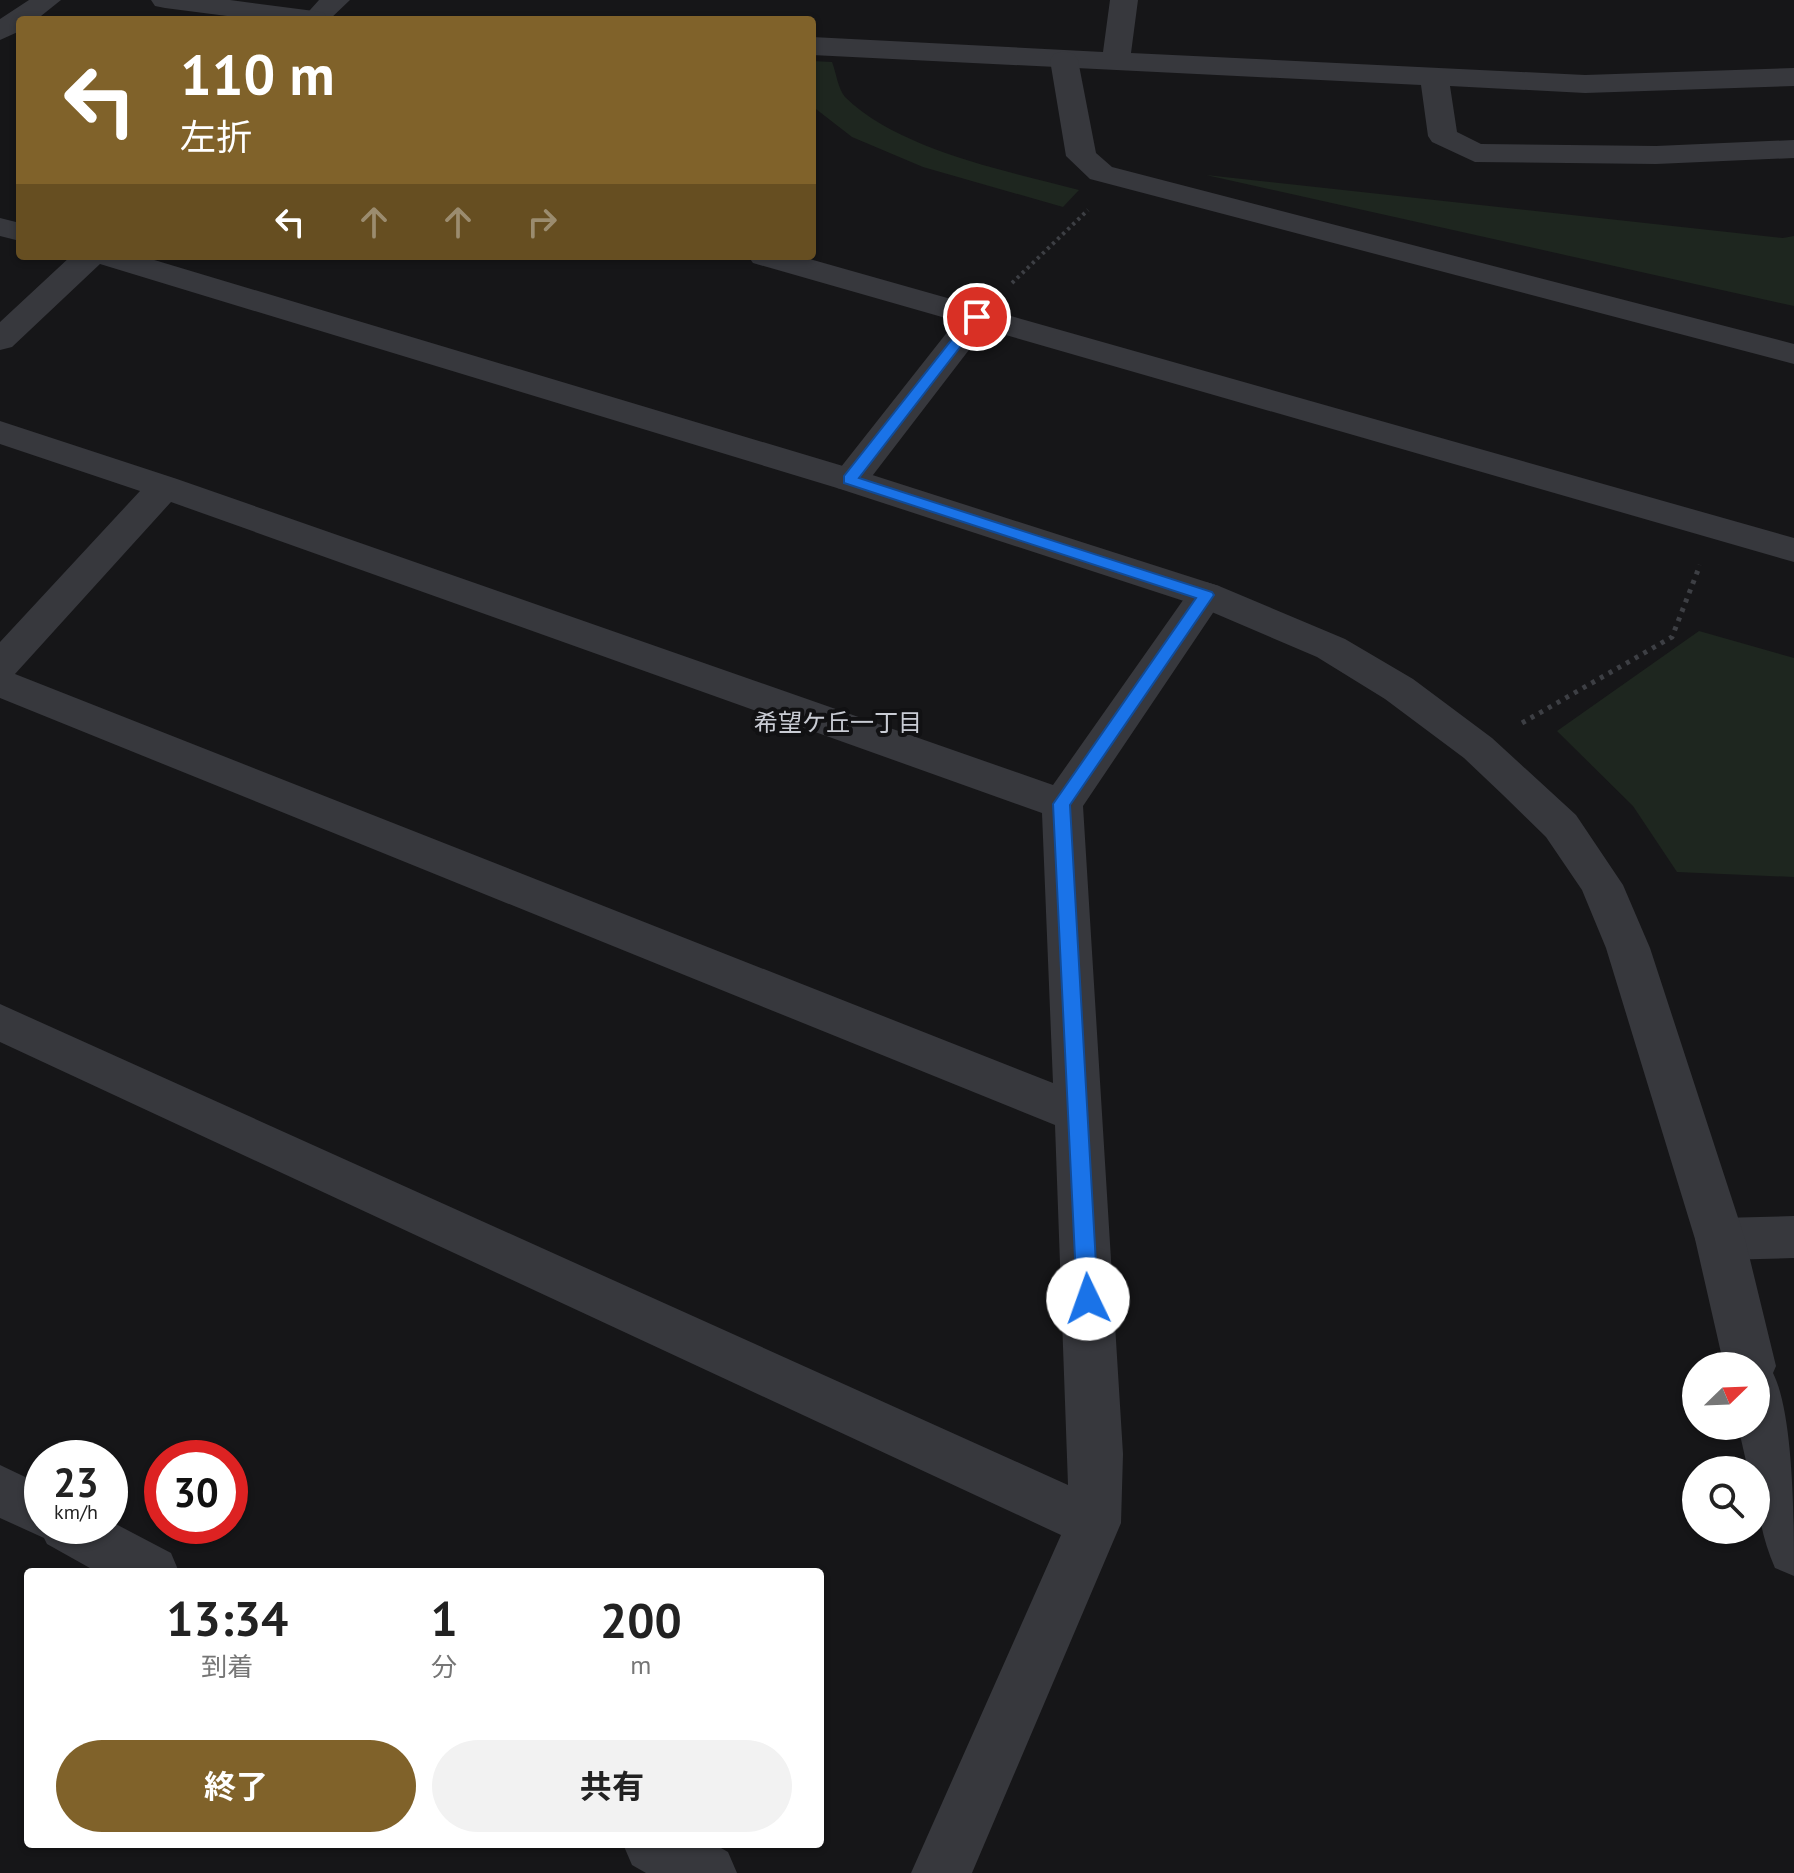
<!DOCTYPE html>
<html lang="ja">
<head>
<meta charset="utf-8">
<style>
  body { margin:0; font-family:"PT Sans","Noto Sans JP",sans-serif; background:#f2f2f2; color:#222; height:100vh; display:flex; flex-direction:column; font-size:30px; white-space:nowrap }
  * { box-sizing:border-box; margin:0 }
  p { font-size:26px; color:#767676 }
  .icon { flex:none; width:44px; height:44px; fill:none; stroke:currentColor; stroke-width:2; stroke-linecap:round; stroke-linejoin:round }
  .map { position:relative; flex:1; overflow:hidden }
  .details { position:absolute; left:24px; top:1568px; width:800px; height:280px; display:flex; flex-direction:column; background:#fff; border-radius:8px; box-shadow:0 2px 6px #0004 }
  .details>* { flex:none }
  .banner { position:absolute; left:16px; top:16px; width:800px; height:244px; border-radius:8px; box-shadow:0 2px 6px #0004; background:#80622a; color:#fff; overflow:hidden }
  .needle { width:52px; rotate:67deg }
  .tools { position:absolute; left:1682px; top:1352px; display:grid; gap:16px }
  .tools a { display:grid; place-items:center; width:88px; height:88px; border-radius:50%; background:#fff; box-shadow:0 2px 6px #0004; font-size:40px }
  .speed { position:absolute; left:24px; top:1440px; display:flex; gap:16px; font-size:40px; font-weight:700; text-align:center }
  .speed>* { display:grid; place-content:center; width:104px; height:104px; border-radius:50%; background:#fff; box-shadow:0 2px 6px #0004; line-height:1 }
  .speed small { font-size:20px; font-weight:400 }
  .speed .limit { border:12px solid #d22; background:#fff; color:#111 }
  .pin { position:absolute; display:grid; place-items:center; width:68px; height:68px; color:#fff; margin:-34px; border:4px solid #fff; border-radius:50%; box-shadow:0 2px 8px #0007 }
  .me { position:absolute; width:88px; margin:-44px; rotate:357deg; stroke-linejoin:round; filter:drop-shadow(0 0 6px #0008) }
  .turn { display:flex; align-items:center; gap:28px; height:168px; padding:0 32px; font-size:36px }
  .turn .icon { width:104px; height:104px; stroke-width:2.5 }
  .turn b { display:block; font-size:56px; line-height:68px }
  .lanes { display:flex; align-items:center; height:76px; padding:0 32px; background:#0003; justify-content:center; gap:40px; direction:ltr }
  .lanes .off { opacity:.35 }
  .eta { display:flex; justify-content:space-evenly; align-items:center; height:136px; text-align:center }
  .eta b { font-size:48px; font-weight:700; line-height:56px }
  .button { display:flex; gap:16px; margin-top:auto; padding:16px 32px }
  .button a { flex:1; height:92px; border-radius:48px; background:#80622a; color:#fff; font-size:32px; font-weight:700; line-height:92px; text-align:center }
  .button a+a { background:#f2f2f2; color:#222 }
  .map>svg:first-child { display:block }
  .green { fill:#1e261f }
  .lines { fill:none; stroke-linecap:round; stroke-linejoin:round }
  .path-far1 { stroke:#3d3f44; stroke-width:4; stroke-dasharray:3 4; stroke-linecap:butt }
  .path { stroke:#3d3f44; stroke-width:5; stroke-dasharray:4 6; stroke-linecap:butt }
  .minor { fill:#37383d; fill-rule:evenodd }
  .tertiary { fill:#37383d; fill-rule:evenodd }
  .route { fill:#1a73e8; stroke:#114b97; stroke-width:2 }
  .labels { text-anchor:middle; stroke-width:8; stroke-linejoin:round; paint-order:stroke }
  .neighbourhood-label { font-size:24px; fill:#c9ccd4; stroke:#111113 }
</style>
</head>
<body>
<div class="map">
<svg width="1794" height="1873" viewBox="0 0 1794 1873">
  <rect width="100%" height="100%" fill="#161618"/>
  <!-- green -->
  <path class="green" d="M 812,61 L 832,62 C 836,72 838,89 845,97 C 899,150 1007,171 1079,190 L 1063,207 L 923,167 L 852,137 L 812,106 Z
    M 1206,175 L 1783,238 L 1794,236 L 1794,306 Z
    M 1699,631 L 1794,658 L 1794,877 L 1677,872 L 1633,806 L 1557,731 Z"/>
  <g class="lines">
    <!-- path-far1 -->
    <path class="path-far1" d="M 1012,283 L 1088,210"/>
    <!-- path -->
    <path class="path" d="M 1522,723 L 1672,637 L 1700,565"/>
    <!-- minor -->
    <path class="minor" d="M 319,0 L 350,0 L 329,20 L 301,20 Z
      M 1110,0 L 1138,0 L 1131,53 L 1585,75 L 1794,68 L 1794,86 L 1585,93 L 1450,86 L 1457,132 L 1481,144 L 1656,146 L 1794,140 L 1794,158 L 1656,164 L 1475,162 L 1432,142 L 1428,136 L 1421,85 L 812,55 L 812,37 L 1103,52 Z
      M 748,256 L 799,256 L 1794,538 L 1794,562 L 985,329 L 863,488 L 850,491 L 837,488 L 832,480 L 837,472 L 956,321 L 753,263 Z
      M 0,421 L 177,479 L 1053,785 L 1193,586 L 1206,582 L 1219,586 L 1225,595 L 1083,806 L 1123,1454 L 1121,1523 L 972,1873 L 911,1873 L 1061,1535 L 0,1042 L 0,1004 L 1068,1485 L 1055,1125 L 0,698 L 0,642 L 140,491 L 0,444 ZM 171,502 L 1042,813 L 1053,1083 L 15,674 Z
      M 1794,1216 L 1794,1258 L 1720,1260 L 1703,1254 L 1695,1239 L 1703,1224 L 1720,1218 Z"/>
    <!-- tertiary -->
    <path class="tertiary" d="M 29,0 L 61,0 L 36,20 L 20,20 L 20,31 L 0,40 L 0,19 Z
      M 151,0 L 230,0 L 314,11 L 324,13 L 328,19 L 257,20 L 165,8 L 155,6 Z
      M 1064,51 L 1074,54 L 1078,60 L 1096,153 L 1112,167 L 1794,344 L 1794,364 L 1090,179 L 1066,156 L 1050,60 L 1054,54 Z
      M 0,218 L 20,223 L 20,241 L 0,236 Z
      M 71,256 L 141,256 L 863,472 L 1219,586 L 1345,639 L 1413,679 L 1492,738 L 1576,815 L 1623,885 L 1650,948 L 1745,1239 L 1776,1366 L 1773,1373 C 1794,1415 1794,1523 1794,1576 L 1775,1568 C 1761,1536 1756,1505 1756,1470 L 1748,1470 L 1738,1426 L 1756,1426 L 1756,1366 L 1724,1366 L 1695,1239 L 1606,948 L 1582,890 L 1546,837 L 1503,795 L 1464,758 L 1385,699 L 1317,657 L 1193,604 L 837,488 L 100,264 L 12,347 L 0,350 L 0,322 Z
      M 0,1465 L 42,1485 L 42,1526 L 110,1526 L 110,1521 L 171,1553 L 179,1572 L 97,1572 L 47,1544 L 44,1538 L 0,1518 Z
      M 623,1844 L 714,1844 L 728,1852 L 737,1873 L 646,1873 L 632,1865 Z"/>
  </g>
  <!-- route -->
  <path class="route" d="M 977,313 L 981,314 L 981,320 L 859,478 L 1212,592 L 1214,595 L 1070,805 L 1098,1299 L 1095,1305 L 1088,1308 L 1080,1305 L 1077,1299 L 1053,804 L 1196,598 L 844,483 L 844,476 L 972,314 Z"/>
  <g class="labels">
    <!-- neighbourhood labels -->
    <g class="neighbourhood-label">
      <text x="838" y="731">希望ケ丘一丁目</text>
    </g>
  </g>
</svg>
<div class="tools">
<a><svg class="needle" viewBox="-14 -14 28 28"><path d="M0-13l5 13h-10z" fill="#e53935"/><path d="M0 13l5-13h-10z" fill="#767676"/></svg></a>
<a><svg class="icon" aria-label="search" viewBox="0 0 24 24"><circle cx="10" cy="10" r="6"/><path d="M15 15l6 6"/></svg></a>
</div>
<div class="speed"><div>23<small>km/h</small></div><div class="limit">30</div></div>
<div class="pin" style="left:977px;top:317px;background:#d93025"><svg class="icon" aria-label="arrive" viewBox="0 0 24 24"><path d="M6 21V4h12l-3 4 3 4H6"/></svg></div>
<svg class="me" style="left:1088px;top:1299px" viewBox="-20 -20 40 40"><circle r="19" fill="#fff"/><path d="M0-13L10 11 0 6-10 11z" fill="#1a73e8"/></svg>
<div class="banner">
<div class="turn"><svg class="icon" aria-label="left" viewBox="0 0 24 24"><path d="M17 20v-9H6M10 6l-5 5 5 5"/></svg><div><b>110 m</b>左折</div></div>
<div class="lanes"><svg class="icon" aria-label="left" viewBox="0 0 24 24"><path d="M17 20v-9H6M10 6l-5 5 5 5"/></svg><svg class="icon off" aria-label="ahead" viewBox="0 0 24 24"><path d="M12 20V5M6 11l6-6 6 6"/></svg><svg class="icon off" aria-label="ahead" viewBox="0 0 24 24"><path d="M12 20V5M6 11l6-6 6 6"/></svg><svg class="icon off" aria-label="right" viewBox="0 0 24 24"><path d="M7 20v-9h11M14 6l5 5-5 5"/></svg></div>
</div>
<section class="details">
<div class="eta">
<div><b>13:34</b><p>到着</p></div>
<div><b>1</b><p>分</p></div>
<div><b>200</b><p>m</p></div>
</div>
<div class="button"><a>終了</a><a>共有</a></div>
</section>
</div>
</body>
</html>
